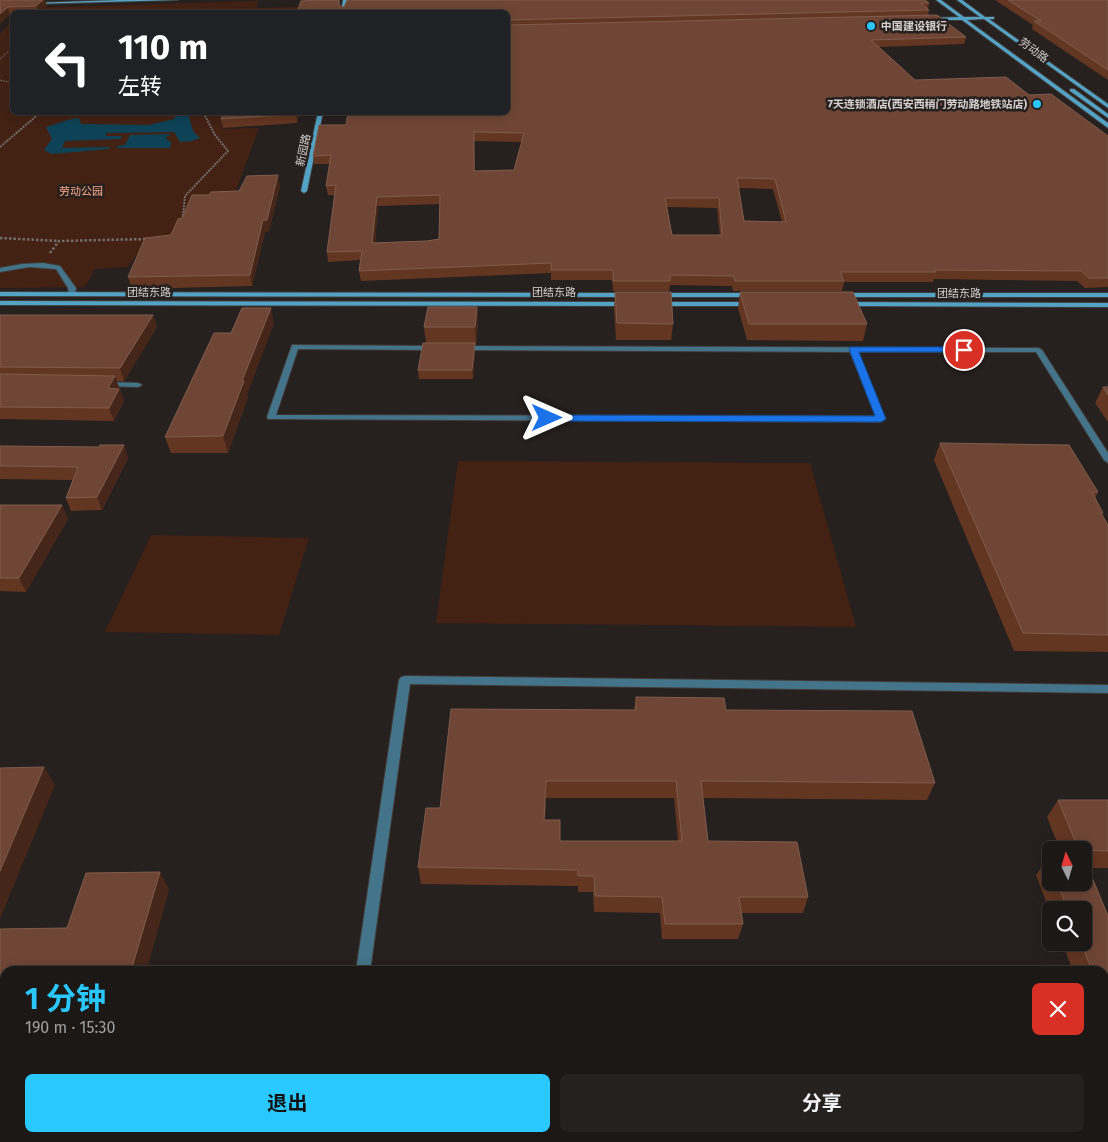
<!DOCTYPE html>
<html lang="zh">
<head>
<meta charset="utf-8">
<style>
  body { margin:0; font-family:"Fira Sans","Noto Sans SC",sans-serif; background:#25211f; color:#f1f3f6; height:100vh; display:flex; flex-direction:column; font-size:19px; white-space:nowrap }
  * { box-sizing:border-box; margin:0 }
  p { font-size:16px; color:#a0a0a1 }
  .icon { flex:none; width:28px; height:28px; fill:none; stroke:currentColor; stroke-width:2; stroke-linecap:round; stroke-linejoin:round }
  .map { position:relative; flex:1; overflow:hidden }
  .sheet { position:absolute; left:0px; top:966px; width:1109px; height:176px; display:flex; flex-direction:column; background:#1c1816; border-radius:15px 15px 0 0; box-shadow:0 2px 12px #0003,0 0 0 1px #3a3735 }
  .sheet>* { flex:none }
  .hud { position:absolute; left:10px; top:10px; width:500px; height:105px; border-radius:8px; box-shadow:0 2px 12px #0003,0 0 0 1px #3a3735; background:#202124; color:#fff; overflow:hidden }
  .needle { width:32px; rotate:355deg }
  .controls { position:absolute; left:1042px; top:841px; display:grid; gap:10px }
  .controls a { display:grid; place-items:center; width:50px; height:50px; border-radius:8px; background:#1c1816; box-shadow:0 2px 12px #0003,0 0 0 1px #3a3735; font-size:25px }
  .pin { position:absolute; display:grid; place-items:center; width:42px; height:42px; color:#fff; margin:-21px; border:2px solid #fff; border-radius:50%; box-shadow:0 1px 5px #0007 }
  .me { position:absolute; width:55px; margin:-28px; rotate:90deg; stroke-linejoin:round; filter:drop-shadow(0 0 4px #0008) }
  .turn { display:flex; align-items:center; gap:18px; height:105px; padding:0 25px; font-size:22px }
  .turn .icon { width:65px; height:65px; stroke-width:2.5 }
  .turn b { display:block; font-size:35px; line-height:42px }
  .round { display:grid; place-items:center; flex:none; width:52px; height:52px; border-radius:8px; background:#25211f }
  .headline { display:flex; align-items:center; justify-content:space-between; height:85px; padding:0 25px }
  h1 { font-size:30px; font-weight:700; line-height:38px; color:#29c8ff }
  .primary-button { display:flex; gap:10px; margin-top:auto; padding:10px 25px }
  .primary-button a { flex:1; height:58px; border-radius:8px; background:#29c8ff; color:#111; font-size:20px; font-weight:700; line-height:58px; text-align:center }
  .primary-button a+a { background:#25211f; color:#f1f3f6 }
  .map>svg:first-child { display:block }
  .green { fill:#432214 }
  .water { fill:#0e4256 }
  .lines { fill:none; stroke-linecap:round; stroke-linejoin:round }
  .lane-casing { stroke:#423c3a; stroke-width:2 }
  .street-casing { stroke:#423c3a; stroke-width:2 }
  .secondary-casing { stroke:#423c3a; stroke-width:2 }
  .path-far2 { stroke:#736e6c; stroke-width:1; stroke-dasharray:2 1; stroke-linecap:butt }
  .path-far1 { stroke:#736e6c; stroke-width:2; stroke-dasharray:2 1; stroke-linecap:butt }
  .path { stroke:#736e6c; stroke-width:2.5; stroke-dasharray:2.5 2; stroke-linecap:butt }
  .lane { fill:#447489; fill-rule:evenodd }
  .street { fill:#447489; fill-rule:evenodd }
  .secondary { fill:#52a3c5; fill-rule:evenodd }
  .wall { fill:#633622; fill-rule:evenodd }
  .shaded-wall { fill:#452619 }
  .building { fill:#6f4635; stroke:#7f5c4d; fill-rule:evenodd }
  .route { fill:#1a73e8; stroke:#114b97 }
  .poi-dot { fill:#29c8ff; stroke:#26201e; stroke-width:2 }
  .labels { text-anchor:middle; stroke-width:5; stroke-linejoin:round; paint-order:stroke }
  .far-poi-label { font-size:11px; font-weight:bold; fill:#d5d1d0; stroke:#26201e; text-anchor:start }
  .far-street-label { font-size:11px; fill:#d5d1d0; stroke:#26201e }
  .far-park-label { font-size:11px; fill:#ffad8a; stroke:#26201e }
</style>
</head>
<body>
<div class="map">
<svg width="1108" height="1142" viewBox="0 0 1108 1142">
  <rect width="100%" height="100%" fill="#26201e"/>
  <!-- green -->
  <path class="green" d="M 259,1 L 256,8 L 327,6 L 325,12 L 21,12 L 26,8 Z
    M 12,21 L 12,112 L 227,113 L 221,129 L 259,128 L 218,239 L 146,242 L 128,267 L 95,269 L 85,287 L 0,288 L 0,34 Z
    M 458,461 L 810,463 L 856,627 L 436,623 Z
    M 151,535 L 309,538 L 279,635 L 105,632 Z"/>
  <!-- water -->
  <path class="water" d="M 188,113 L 193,131 L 200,138 L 192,141 L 180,142 L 174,132 L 106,133 L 106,136 L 122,136 L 120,139 L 65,141 L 62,148 L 111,147 L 108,149 L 52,154 L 44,150 L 52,139 L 46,127 C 58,124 67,119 79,118 L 81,124 L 149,125 L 174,119 L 177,114 Z
    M 171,134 L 165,138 L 171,142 L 170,148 L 117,148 L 117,146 L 125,145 L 130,135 Z"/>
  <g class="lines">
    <defs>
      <path id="lane" d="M 43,263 L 60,266 L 76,288 L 75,296 L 69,296 L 68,288 L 56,269 L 29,267 L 0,272 L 0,268 L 22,264 Z"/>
      <path id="street" d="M 292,345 L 435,346 L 439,348 L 435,350 L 298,349 L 276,415 L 876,416 L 850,352 L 462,350 L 458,348 L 462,346 L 1038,348 L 1042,350 L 1108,453 L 1108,463 L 1104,460 L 1036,352 L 858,352 L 885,419 L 881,422 L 268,419 L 267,417 Z
        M 103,382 L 138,383 L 142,385 L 138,387 L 106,386 L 103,386 Z
        M 405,676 L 1108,685 L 1108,693 L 410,684 L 370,971 L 356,971 L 399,680 L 401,677 Z
        M 330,1138 L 346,1138 L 346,1142 L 330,1142 Z"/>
      <path id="secondary" d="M 119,0 L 178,0 L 33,4 L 31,3 Z
        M 343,0 L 347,0 L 345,12 L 341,12 Z
        M 936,0 L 941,0 L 964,17 L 980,17 L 957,0 L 962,0 L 985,17 L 994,17 L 994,19 L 989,19 L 1108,104 L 1108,108 L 984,19 L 967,20 L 1108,123 L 1108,128 L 962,20 L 927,20 L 928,18 L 959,17 Z
        M 1070,89 L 1074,89 L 1108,114 L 1108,118 L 1070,91 Z
        M 318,112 L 323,112 L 307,191 L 304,193 L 301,191 Z
        M 0,292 L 627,293 L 631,295 L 627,297 L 0,296 Z
        M 656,293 L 752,293 L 756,295 L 752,297 L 656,297 Z
        M 839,293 L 1108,293 L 1108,297 L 839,297 Z
        M 0,301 L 626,302 L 630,304 L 626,306 L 0,305 Z
        M 655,302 L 751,302 L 755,304 L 751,306 L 655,306 Z
        M 843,302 L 1108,303 L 1108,307 L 846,306 L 843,306 Z"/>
    </defs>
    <!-- lane casing -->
    <use href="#lane" class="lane-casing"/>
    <!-- street casing -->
    <use href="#street" class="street-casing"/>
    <!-- secondary casing -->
    <use href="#secondary" class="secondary-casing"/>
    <!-- path-far2 -->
    <path class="path-far2" d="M 184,11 L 196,12
      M 0,59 L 12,48
      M 0,80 L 12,83"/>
    <!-- path-far1 -->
    <path class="path-far1" d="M 0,147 L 41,112
      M 183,216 L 185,196 L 228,151 L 215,135 L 203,112"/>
    <!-- path -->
    <path class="path" d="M 0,238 L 59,241
      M 50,253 L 59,241 L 147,239"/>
    <!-- lane -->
    <use href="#lane" class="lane"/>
    <!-- street -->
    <use href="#street" class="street"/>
    <!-- secondary -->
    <use href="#secondary" class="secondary"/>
  </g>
  <!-- wall -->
  <path class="wall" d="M 0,0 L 45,0 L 47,6 L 40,12 L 12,12 L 12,15 L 10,15 Z
    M 339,0 L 340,6 L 344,7 L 929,3 L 928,9 L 929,10 L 928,16 L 966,37 L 964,44 L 879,47 L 915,80 L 1029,95 L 1108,136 L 1108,287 L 1085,288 L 1077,281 L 934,279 L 933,282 L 844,282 L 842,291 L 733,291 L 732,286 L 670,285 L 669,291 L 613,291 L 612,280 L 551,280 L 551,273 L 361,281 L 359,271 L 360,260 L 328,262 L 327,252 L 335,195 L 328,195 L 326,186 L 330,164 L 314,164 L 313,156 L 346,125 L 508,112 L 297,12 ZM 474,141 L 522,142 L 514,170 L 475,171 ZM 739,188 L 773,189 L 782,222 L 744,221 ZM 440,204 L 439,239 L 427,241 L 375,243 L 378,206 ZM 667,207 L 717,208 L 720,235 L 672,235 Z
    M 995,0 L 1108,0 L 1108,80 L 1032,29 L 1033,25 Z
    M 300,112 L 297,123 L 223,128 L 221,119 Z
    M 280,186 L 269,231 L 265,232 L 252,286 L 132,289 L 128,277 L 171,235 L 182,218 L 209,195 Z
    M 615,292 L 673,324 L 671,340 L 616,340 L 614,308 Z
    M 740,292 L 867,324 L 863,341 L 747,340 L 738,308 Z
    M 477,307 L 478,323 L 476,344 L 475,344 L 475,352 L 473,379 L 419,379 L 418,370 L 426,343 L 424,327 Z
    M 0,315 L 153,315 L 157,327 L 124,381 L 117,381 L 124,401 L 114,421 L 0,419 Z
    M 274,323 L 247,394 L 248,397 L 228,453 L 171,453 L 165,437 L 231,333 Z
    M 1103,387 L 1108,387 L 1108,422 L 1095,403 Z
    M 940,443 L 1098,492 L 1095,498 L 1103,513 L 1102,515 L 1108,525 L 1108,652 L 1014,651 L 934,460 Z
    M 124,445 L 128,458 L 102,510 L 71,511 L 66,498 L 73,480 L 0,479 L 0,446 L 99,447 Z
    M 0,505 L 62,505 L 68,519 L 26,592 L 0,591 Z
    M 636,697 L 726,710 L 935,783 L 927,800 L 703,798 L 708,841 L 808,897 L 803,913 L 741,913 L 743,924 L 738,939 L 662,939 L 660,913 L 594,912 L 593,892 L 578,892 L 578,886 L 421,884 L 418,867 L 440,808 L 634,710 ZM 546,798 L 674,798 L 678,841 L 560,841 L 545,820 Z
    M 1058,800 L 1108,800 L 1108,868 L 1088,868 L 1108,916 L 1108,1065 L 1104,1053 L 1104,971 L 1073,971 L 1062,942 L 1084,942 L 1084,910 L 1051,910 L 1051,915 L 1036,875 L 1048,858 L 1051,858 L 1051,882 L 1084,882 L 1084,850 L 1060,850 L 1047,817 Z
    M 169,889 L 146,971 L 5,971 L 5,1024 L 0,1025 L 0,929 L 67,928 Z
    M 903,1138 L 974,1138 L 975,1142 L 904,1142 Z"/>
  <!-- shaded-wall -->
  <path class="shaded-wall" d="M 43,0 L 45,0 L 47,6 L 40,12 L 38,12 L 36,6 Z
    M 8,7 L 10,15 L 0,24 L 0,14 Z
    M 296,112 L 300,112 L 297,123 L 296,114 Z
    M 278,175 L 280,186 L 269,231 L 265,232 L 252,286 L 250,275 L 263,220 Z
    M 377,197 L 378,206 L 374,253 L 372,243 Z
    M 477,307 L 478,323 L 476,344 L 475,327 Z
    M 271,308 L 274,323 L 247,394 L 248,397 L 228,453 L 223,436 L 242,381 Z
    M 153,315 L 157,327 L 124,381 L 120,368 Z
    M 475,343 L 475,352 L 473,379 L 472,370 Z
    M 115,376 L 124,401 L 114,421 L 109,408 L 108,388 Z
    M 124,445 L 128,458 L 102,510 L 97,497 Z
    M 62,505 L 68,519 L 26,592 L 19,578 Z
    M 44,767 L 55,785 L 0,919 L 0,871 Z
    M 546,781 L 546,798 L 544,836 L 544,820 Z
    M 160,872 L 169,889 L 146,971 L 131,971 Z"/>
  <!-- building -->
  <path class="building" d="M 0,0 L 43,0 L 36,6 L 8,7 L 0,14 Z
    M 319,0 L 339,0 L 339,6 L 344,7 L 347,0 L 925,0 L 929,3 L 921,3 L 929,10 L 508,20 L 508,12 L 297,12 L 301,1 Z
    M 1008,0 L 1108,0 L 1108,70 L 1034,21 L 1041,21 Z
    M 937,15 L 966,37 L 871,40 L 915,80 L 1006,77 L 1029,95 L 1051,94 L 1108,136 L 1108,278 L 1089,278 L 1081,271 L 934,270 L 936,272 L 840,272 L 844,281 L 735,281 L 733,276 L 670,275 L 670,281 L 613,281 L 613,270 L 551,270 L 551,263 L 359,271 L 362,251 L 327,252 L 336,185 L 326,186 L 331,155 L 313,156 L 319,125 L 346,125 L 348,112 L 508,112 L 508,25 ZM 474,132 L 524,133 L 514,170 L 474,171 ZM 737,178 L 775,179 L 786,222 L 744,221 ZM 440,195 L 439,239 L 427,241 L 372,243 L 377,197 ZM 665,198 L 719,198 L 722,235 L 672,235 Z
    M 224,112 L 296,112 L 296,114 L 221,119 Z
    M 278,175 L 267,220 L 263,220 L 250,275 L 128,277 L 145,238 L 171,235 L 178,219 L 182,218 L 192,195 L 209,195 L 211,192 L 239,191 L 247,176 Z
    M 615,292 L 671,292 L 673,324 L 617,323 Z
    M 740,292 L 853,292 L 867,324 L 749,324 Z
    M 428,307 L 477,307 L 475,327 L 424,327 Z
    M 242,308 L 271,308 L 242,381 L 244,381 L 223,436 L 165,437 L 214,333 L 231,333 Z
    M 0,315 L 153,315 L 120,368 L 0,367 Z
    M 423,343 L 475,343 L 472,370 L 418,370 Z
    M 0,374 L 115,376 L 108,388 L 119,389 L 109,408 L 0,407 Z
    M 1103,387 L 1108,387 L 1108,395 Z
    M 940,443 L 1069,445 L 1098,492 L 1092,492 L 1103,513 L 1101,513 L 1108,525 L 1108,635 L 1023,633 Z
    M 100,445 L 124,445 L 97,497 L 66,498 L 78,467 L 0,466 L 0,446 L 99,447 Z
    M 0,505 L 62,505 L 19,578 L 0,578 Z
    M 636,697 L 724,698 L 726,710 L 912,711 L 935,783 L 701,781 L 708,841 L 797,842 L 808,897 L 739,897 L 743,924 L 665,924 L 662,897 L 595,896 L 594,876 L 578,876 L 578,870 L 418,867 L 426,808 L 440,808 L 451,709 L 636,710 ZM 546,781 L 676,781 L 682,841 L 560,841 L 560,820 L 544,820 Z
    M 44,767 L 0,871 L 0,768 Z
    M 1058,800 L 1108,800 L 1108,851 L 1079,850 Z
    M 1048,858 L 1051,858 L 1051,867 Z
    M 1084,858 L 1108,916 L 1108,1012 L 1104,1001 L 1104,971 L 1092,971 L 1081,942 L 1084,942 L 1084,910 L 1068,910 L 1057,882 L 1084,882 Z
    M 160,872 L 131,971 L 5,971 L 5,1009 L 0,1009 L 0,929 L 67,928 L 86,873 Z
    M 480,1138 L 539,1138 L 539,1142 L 480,1142 Z
    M 916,1138 L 974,1138 L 975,1142 L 917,1142 Z"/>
  <!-- route -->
  <path class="route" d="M 850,347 L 964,347 L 969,350 L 964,352 L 859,352 L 886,419 L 881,422 L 547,421 L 542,418 L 547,415 L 875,416 L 849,349 Z"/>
  <!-- markers -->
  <g class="poi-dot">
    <circle cx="871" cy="26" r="5"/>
    <circle cx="1037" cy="104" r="5"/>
  </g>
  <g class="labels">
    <!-- far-poi labels -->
    <g class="far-poi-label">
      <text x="881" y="30">中国建设银行</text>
      <text x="1027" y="108" text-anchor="end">7天连锁酒店(西安西稍门劳动路地铁站店)</text>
    </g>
    <!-- far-street labels -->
    <g class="far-street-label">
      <text transform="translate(1034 50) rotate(36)" y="4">劳动路</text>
      <text transform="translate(303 150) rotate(-78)" y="4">新园路</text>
      <text x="149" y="296">团结东路</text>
      <text x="554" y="296">团结东路</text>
      <text x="959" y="297">团结东路</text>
    </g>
    <!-- far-park labels -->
    <g class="far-park-label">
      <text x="81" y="195">劳动公园</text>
    </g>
  </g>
</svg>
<div class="controls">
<a><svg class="needle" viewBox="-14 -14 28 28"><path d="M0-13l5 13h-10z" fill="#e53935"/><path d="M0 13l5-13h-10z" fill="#a0a0a1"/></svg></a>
<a><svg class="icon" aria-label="search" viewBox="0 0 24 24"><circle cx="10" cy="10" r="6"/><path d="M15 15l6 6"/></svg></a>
</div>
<div class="pin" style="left:964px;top:350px;background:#d93025"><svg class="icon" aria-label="arrive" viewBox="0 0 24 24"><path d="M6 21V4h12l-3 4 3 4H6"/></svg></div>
<svg class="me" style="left:547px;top:418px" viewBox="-20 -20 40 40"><path d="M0-17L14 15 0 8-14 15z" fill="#1a73e8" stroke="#fff" stroke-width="4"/></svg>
<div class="hud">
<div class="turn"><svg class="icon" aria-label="left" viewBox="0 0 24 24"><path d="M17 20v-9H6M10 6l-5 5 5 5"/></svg><div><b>110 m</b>左转</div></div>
</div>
<section class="sheet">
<div class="headline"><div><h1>1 分钟</h1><p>190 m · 15:30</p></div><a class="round" style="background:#d93025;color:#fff"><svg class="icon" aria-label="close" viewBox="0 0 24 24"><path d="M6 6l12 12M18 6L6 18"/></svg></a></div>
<div class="primary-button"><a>退出</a><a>分享</a></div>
</section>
</div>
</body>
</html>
